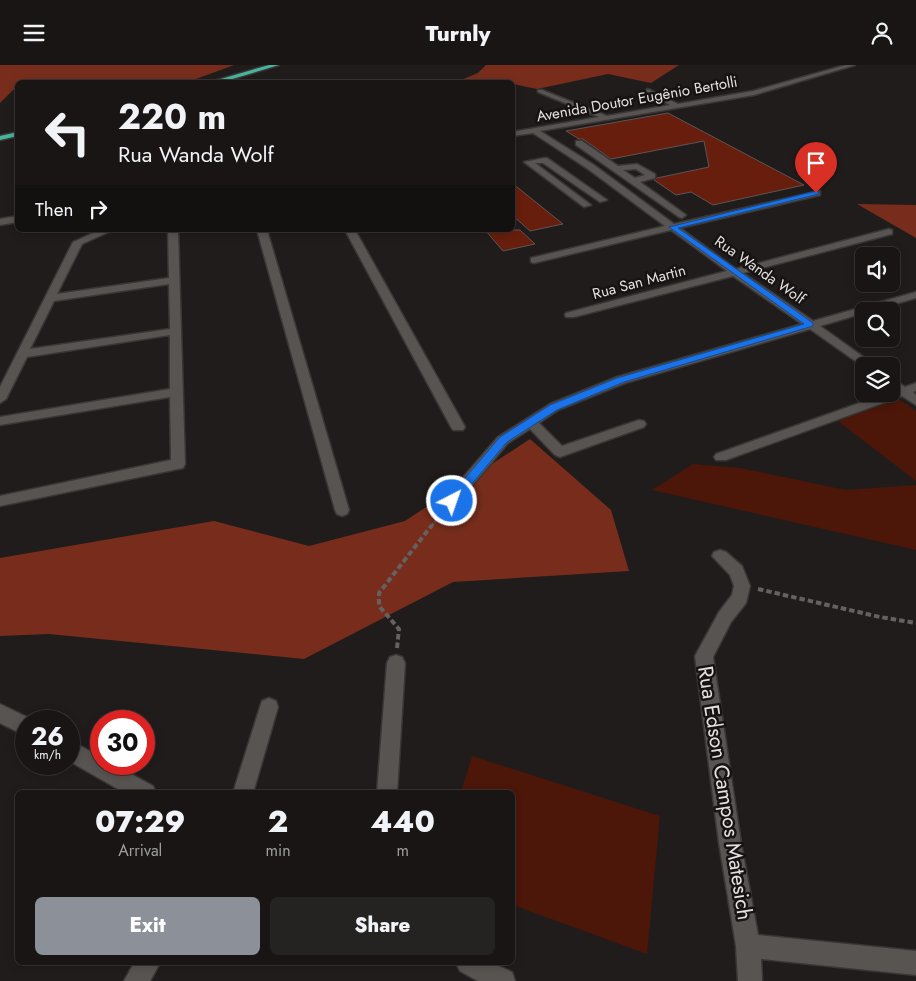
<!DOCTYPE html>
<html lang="en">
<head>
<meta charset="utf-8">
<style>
  body { margin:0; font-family:Jost,sans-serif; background:#252222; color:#f1f3f6; height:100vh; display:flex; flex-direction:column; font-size:19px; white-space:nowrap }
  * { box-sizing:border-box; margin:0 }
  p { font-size:16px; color:#9f9fa0 }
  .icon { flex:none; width:28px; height:28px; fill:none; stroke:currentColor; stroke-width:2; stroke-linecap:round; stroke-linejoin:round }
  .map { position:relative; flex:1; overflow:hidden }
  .drawer { position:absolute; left:15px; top:725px; width:500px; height:175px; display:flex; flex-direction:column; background:#181514; border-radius:8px; box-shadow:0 2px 8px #0003,0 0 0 1px #363434 }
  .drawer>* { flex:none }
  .guide { position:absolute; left:15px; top:15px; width:500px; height:152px; border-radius:8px; box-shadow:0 2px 8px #0003,0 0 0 1px #363434; background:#181514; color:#f1f3f6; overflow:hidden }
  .controls { position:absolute; left:855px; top:182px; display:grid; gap:10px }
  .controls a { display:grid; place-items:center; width:45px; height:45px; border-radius:8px; background:#181514; box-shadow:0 2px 8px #0003,0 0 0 1px #363434; font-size:25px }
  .speed { position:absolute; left:15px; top:645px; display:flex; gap:10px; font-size:25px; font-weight:700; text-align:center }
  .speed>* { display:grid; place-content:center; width:65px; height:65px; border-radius:50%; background:#181514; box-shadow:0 2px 8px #0003,0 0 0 1px #363434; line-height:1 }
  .speed small { font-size:12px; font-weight:400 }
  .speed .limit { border:8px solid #d22; background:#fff; color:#111 }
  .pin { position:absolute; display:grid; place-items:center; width:42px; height:42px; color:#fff; margin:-51px -21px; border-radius:50% 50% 50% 0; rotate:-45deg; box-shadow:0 0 5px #0007 }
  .pin .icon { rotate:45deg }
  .me { position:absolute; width:55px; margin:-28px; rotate:41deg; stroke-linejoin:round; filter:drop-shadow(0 0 4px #0008) }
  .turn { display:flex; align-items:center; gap:18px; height:105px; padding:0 20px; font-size:22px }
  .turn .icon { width:65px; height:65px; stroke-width:2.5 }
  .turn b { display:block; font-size:35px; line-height:42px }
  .then { display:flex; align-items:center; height:48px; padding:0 20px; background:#0003; gap:10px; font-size:19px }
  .eta { display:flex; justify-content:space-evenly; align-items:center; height:85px; text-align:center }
  .eta b { font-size:30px; font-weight:800; line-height:35px }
  .button { display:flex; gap:10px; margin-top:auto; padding:10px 20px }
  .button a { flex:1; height:58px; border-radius:8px; background:#8c9099; color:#fff; font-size:20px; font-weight:800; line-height:58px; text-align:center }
  .button a+a { background:#252222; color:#f1f3f6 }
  header { display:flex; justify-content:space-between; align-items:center; height:65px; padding:0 20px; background:#181514; font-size:22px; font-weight:800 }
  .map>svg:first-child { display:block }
  .green { fill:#4c1609 }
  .forest { fill:#782d1c }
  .building { fill:#681e0c; stroke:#5a5655 }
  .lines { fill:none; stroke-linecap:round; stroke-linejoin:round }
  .minor-casing { stroke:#393636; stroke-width:3 }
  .highway-casing { stroke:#393636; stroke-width:3 }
  .path-far1 { stroke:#656160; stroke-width:2.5; stroke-dasharray:4 2; stroke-linecap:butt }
  .path { stroke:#656160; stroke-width:4; stroke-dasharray:5.5 3; stroke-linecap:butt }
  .minor { fill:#585452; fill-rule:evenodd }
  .highway { fill:#47b49d; fill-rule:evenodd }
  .route { fill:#1a73e8; stroke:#114b97 }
  .labels { text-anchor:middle; stroke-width:5; stroke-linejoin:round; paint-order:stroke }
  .far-street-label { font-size:15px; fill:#e4e1e0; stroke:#161312 }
  .near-street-label { font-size:21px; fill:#e4e1e0; stroke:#161312 }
</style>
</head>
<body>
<header><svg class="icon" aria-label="menu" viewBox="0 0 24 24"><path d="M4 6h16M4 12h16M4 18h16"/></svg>Turnly<svg class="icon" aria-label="person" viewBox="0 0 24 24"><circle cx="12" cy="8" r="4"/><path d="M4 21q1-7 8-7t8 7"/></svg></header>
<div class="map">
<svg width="916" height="916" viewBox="0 0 916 916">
  <rect width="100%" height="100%" fill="#201c1b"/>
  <!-- green -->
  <path class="green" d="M 899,334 L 916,346 L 916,416 L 838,356 Z
    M 693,399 L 740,403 L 846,425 L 916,420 L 916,485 L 652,425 Z
    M 472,691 L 660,751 L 647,889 L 513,840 L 512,728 L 461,727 Z"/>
  <!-- forest -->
  <path class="forest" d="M 0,0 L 234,0 L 188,17 L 18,18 L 17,25 L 13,25 L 0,38 Z
    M 486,0 L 679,0 L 651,18 L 608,9 L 537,24 L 513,19 L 512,18 L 456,17 L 478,8 Z
    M 857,139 L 916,140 L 916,173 Z
    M 530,374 L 611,445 L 629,506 L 453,517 L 304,594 L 49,569 L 0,571 L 0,493 L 214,456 L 309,481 L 405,456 Z"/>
  <!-- building -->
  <path class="building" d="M 668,48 L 804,120 L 713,140 L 691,127 L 676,130 L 654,115 L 657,113 L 709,102 L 704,76 L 611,94 L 583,74 L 579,74 L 566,66 Z
    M 512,118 L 563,159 L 530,166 L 512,150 Z
    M 485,165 L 520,165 L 535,179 L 503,186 Z"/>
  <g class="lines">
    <defs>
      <path id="minor" d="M 846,0 L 855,0 L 754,30 L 540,66 L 594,100 L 674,159 L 820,126 L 820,130 L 680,163 L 736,204 L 889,164 L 892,165 L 892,169 L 743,208 L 813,256 L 916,227 L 916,233 L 871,246 L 864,246 L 864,248 L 820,261 L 876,301 L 864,302 L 810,264 L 625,318 L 558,345 L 539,358 L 562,381 L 639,355 L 644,356 L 646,359 L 644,362 L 560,392 L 555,390 L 530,364 L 508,378 L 456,440 L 451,441 L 446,440 L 444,436 L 446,432 L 498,372 L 550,339 L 617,312 L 802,259 L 733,211 L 574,252 L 566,252 L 565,250 L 566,248 L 727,206 L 671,165 L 534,198 L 531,197 L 531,193 L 665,161 L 588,104 L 533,68 L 512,71 L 512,67 L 599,52 L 538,27 L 538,25 L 542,25 L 607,51 L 670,40 L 646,27 L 645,26 L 648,24 L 678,39 L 753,26 Z
        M 576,76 L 582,76 L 618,101 L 637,99 L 655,109 L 655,113 L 640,117 L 686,150 L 682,153 L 679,152 L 576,80 ZM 636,104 L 645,110 L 635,113 L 623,105 Z
        M 544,93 L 547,93 L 607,135 L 600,137 L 543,98 L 535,98 L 591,140 L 584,142 L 524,97 Z
        M 18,151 L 18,157 L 0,160 L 0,154 Z
        M 100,165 L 113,165 L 82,179 L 57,229 L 169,213 L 168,165 L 178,165 L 185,399 L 183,403 L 178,404 L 0,441 L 0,431 L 171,395 L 170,332 L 0,360 L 0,352 L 170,324 L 170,270 L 27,292 L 6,334 L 0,338 L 0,322 L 73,177 ZM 169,219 L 170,264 L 30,284 L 54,236 Z
        M 257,165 L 267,165 L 349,445 L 347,449 L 342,451 L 337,449 L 335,445 Z
        M 345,165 L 355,165 L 465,362 L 463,365 L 453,365 L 451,362 Z
        M 891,313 L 905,322 L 916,318 L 916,326 L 913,327 L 916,330 L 916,340 L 902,331 L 726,395 L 716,395 L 714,392 L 716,389 L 885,329 L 891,329 L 894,325 L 891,323 Z
        M 720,485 L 726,487 L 742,501 L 750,521 L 746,538 L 731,557 L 713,592 L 741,778 L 758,870 L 916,886 L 916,910 L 761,894 L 762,916 L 738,916 L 736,881 L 719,778 L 695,591 L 719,547 L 732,530 L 734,521 L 730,510 L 712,491 L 714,487 Z
        M 396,590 L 402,592 L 405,598 L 397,728 L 377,728 L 387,598 L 390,592 Z
        M 269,633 L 276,636 L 278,642 L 253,728 L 233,728 L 260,642 L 262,636 Z
        M 0,639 L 33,655 L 26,656 L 26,671 L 0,658 Z
        M 69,675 L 101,692 L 101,699 L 113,699 L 153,721 L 156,728 L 125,728 L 69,696 Z
        M 134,898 L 160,898 L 150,916 L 124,916 Z
        M 456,898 L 492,898 L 512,907 L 515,916 L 478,916 L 460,906 Z"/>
      <path id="highway" d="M 269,0 L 279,0 L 219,18 L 207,18 Z
        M 18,67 L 18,71 L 0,75 L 0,71 Z"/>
    </defs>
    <!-- minor casing -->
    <use href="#minor" class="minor-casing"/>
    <!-- highway casing -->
    <use href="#highway" class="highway-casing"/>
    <!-- path-far1 -->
    <path class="path-far1" d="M 431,462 L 443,446"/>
    <!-- path -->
    <path class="path" d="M 758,524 L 880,552 L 916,558
      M 397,583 L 399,564 L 379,541 L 379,528 L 432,460"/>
    <!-- minor -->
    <use href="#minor" class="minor"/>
    <!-- highway -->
    <use href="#highway" class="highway"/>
  </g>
  <!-- route -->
  <path class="route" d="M 816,126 L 819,127 L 819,129 L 678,163 L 813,258 L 813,261 L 624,317 L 557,345 L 507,377 L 455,439 L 448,439 L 446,436 L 448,433 L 500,372 L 550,340 L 617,313 L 804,259 L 669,162 Z"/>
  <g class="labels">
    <!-- far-street labels -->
    <g class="far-street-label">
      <text transform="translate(637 34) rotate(-10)" y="5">Avenida Doutor Eugênio Bertolli</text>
      <text transform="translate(760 205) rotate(35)" y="5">Rua Wanda Wolf</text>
      <text transform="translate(639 217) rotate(-15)" y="5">Rua San Martin</text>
    </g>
    <!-- near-street labels -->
    <g class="near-street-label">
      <text transform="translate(725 728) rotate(81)" y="7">Rua Edson Campos Matesich</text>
    </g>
  </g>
</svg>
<div class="controls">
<a><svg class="icon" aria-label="sound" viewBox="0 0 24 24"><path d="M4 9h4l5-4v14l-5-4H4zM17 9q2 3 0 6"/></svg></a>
<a><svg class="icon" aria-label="search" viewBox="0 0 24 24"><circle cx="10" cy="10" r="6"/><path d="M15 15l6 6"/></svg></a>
<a><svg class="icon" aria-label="layers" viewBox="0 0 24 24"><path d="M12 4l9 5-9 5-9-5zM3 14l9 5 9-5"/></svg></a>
</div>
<div class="speed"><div>26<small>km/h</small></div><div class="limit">30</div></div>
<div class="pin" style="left:816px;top:128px;background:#d93025"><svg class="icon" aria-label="arrive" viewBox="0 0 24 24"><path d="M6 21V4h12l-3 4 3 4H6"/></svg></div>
<svg class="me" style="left:452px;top:436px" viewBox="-20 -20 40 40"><circle r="17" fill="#1a73e8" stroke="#fff" stroke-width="3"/><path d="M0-11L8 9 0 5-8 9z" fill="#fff"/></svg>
<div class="guide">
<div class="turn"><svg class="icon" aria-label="left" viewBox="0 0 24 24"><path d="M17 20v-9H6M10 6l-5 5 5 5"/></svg><div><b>220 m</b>Rua Wanda Wolf</div></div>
<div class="then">Then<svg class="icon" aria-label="right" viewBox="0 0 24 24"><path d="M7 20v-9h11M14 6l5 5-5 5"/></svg></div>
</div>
<section class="drawer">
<div class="eta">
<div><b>07:29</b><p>Arrival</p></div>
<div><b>2</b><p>min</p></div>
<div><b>440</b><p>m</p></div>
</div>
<div class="button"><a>Exit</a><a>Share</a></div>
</section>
</div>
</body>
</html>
